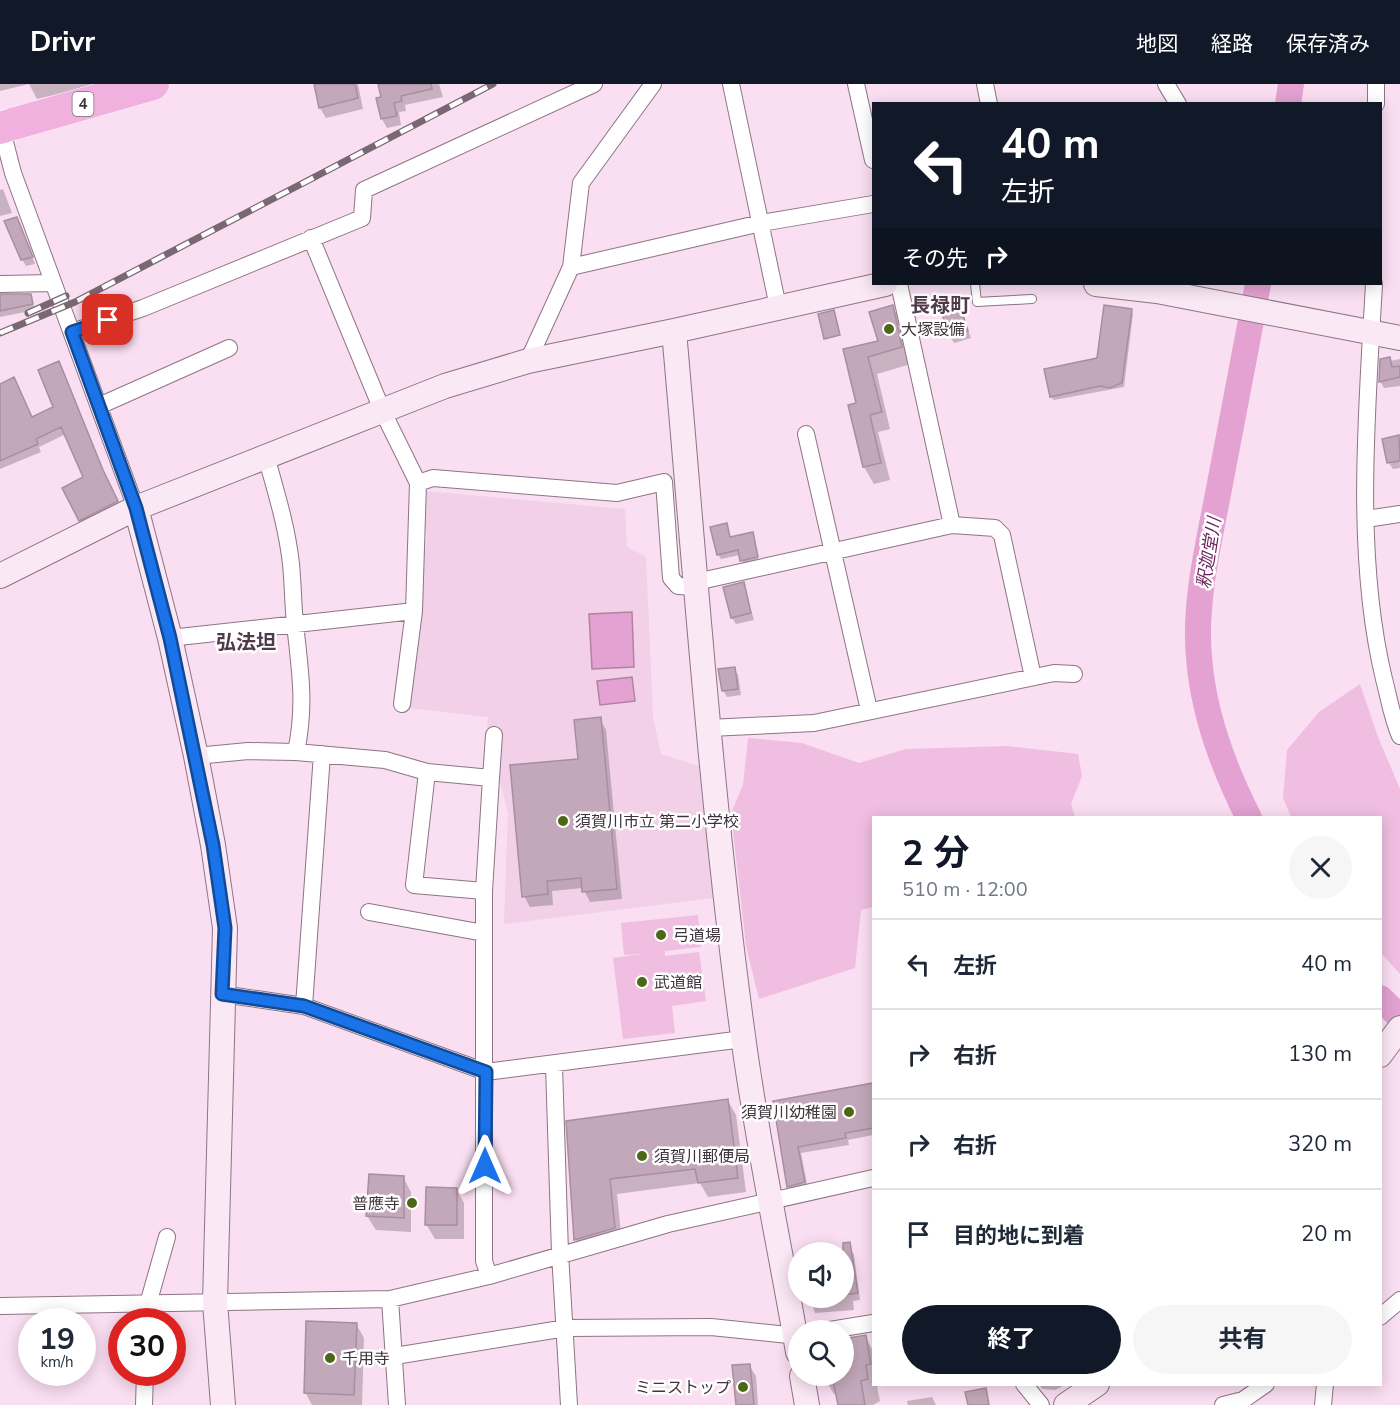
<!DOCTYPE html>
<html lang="ja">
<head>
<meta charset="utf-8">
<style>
  body { margin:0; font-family:"Nunito Sans","Noto Sans JP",sans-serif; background:#f6f6f7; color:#1f2937; height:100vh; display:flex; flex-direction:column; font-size:22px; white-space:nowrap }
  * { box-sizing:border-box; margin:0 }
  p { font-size:20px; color:#747a83 }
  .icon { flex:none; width:33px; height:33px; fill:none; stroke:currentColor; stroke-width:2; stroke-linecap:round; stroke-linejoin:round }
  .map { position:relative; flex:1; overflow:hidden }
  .side { position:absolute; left:872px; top:732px; width:510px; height:570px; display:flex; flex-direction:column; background:#fff; border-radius:0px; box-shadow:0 3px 15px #0003 }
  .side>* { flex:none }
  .top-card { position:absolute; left:872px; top:18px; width:510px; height:183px; border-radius:0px; box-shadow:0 3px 15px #0003; background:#111827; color:#fff; overflow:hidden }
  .fabs { position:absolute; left:788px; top:1158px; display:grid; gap:12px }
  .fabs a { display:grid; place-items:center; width:66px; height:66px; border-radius:50%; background:#fff; box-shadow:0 3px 15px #0003; font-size:30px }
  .speed { position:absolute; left:18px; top:1224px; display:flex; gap:12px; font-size:30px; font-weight:700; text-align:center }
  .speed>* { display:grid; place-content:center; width:78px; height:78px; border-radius:50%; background:#fff; box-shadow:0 3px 15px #0003; line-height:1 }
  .speed small { font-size:15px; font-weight:400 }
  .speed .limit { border:9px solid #d22; background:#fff; color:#111 }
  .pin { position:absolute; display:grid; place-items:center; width:51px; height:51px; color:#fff; margin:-26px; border-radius:12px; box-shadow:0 3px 9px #0006 }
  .me { position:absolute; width:66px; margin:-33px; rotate:0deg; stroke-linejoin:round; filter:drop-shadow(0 0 4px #0008) }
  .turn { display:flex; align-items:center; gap:21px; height:126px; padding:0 30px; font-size:27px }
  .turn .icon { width:78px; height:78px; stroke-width:2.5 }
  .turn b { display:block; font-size:42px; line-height:51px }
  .then { display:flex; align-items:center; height:57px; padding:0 30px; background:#0003; gap:12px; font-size:22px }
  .round { display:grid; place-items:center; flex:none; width:63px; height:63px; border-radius:32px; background:#f6f6f7 }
  .head { display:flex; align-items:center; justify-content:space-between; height:102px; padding:0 30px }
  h1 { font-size:36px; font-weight:700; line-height:45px; color:#111827 }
  .cta { display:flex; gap:12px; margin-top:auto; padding:12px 30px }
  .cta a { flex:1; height:69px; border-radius:36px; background:#111827; color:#fff; font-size:24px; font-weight:700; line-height:69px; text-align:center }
  .cta a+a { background:#f6f6f7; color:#1f2937 }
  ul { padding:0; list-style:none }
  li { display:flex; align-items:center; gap:18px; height:90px; padding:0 30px; border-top:2px solid #e0e1e3 }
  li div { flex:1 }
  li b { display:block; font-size:22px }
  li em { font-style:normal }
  header { display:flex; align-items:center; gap:36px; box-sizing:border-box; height:84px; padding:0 30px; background:#111827; color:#fff }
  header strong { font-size:28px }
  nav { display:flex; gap:33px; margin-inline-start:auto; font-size:21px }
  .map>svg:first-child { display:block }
  .built { fill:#f1d0e8 }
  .green { fill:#f0bee1 }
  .water { fill:#e3a2d1; stroke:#b281a4; stroke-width:1.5 }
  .shadow { fill:#0003 }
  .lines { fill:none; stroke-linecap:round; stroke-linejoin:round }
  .river { stroke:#e3a2d1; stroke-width:26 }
  .building { fill:#c2a8ba; stroke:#a88ea0; stroke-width:1.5 }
  .lane-casing { stroke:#8d7485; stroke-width:10 }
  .street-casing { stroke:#8d7485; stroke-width:18 }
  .secondary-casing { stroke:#8d7485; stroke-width:26 }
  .highway-casing { stroke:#fff; stroke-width:33 }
  .lane { stroke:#fff; stroke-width:8 }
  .street { stroke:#fff; stroke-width:16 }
  .secondary { stroke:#fbe8f5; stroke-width:24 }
  .highway { stroke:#f1b1df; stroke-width:32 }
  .rail-casing { stroke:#796874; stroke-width:7 }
  .rail { stroke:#fff; stroke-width:4.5; stroke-dasharray:14; stroke-linecap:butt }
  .highway-bridge-casing { stroke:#fff; stroke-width:33; stroke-linecap:butt }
  .highway-bridge { stroke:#f1b1df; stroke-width:32 }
  .route-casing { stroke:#114b97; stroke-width:15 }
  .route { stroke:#1a73e8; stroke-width:10 }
  .poi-dot { fill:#4c6718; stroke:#fff; stroke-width:2 }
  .labels { text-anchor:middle; stroke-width:5; stroke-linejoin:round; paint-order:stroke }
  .shield { fill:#fff; stroke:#797176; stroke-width:1.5 }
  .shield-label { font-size:15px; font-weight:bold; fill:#3f343c }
  .poi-label { font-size:16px; fill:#3f343c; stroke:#fff; text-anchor:start }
  .water-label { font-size:18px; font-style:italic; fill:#6a1f5b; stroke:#fff }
  .quarter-label { font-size:20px; font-weight:bold; fill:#503a4a; stroke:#fff }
</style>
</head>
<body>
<header>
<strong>Drivr</strong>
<nav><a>地図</a><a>経路</a><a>保存済み</a></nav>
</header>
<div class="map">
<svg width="1400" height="1321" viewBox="0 0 1400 1321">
  <rect width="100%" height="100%" fill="#fadef2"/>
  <!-- built -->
  <path class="built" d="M 414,406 L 625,425 L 627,463 L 646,473 L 653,633 L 661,670 L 699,682 L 713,814 L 504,840 L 508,729 L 487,647 L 488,633 L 409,624 L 427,451 Z"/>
  <!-- green -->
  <path class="green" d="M 1360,600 L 1378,653 L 1400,705 L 1400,890 L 1380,868 L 1380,734 L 1291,733 L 1283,714 L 1287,666 L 1319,628 Z
    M 748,654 L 802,659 L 859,679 L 906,665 L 1007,662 L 1078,670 L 1082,692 L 1071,720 L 1075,733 L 873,734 L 873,823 L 861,826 L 855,884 L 759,915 L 746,862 L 731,729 L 743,701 Z
    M 698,831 L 701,863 L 665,867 L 665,872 L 699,868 L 706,917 L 672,922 L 675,949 L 623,955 L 613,874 L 642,870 L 624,871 L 621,839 Z"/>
  <!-- water -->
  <path class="water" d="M 632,528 L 634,583 L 592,585 L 589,530 Z
    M 632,593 L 635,617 L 600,621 L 597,597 Z"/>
  <!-- shadow -->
  <path class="shadow" d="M 0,0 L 101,0 L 37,15 L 29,0 L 0,7 Z
    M 316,0 L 358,0 L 363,25 L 326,34 L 320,24 Z
    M 380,0 L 439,0 L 443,13 L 405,21 L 406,27 L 399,28 L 401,41 L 387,44 L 382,35 Z
    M 3,105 L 12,129 L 0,132 L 0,106 Z
    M 20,141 L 35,180 L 26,182 L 22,175 Z
    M 30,211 L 35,226 L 0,233 L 0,213 Z
    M 957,216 L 971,254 L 954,259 L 950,252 Z
    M 892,222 L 902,239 L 911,280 L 877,290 L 890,345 L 878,348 L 890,396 L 874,400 L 864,383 L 858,320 L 845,266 L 880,258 Z
    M 1131,226 L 1133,230 L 1124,303 L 1054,316 L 1051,313 L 1099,275 Z
    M 1400,275 L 1400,302 L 1384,304 L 1380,297 L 1390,277 Z
    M 0,303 L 32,335 L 55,323 L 107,395 L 121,424 L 84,443 L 80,436 L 85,394 L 66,350 L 39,363 L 41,368 L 0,385 Z
    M 1398,353 L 1400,384 L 1393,385 L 1389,379 Z
    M 726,441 L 731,454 L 752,450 L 759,478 L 744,482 L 740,471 L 721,475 L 718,470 Z
    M 743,500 L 754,536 L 736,540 L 732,534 Z
    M 734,585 L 738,591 L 741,611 L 727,613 L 723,606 Z
    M 600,635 L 606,646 L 622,815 L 590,818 L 583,804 L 552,807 L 553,821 L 530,823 L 524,812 L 580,676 Z
    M 873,1000 L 873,1051 L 848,1056 L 849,1061 L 801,1069 L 808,1105 L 792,1109 L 788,1102 L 774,1018 Z
    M 728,1017 L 736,1031 L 746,1108 L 708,1113 L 700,1099 L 617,1110 L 622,1159 L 584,1170 L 576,1156 L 568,1039 Z
    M 371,1091 L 403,1093 L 411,1108 L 411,1148 L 376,1146 L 367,1132 Z
    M 456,1105 L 464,1119 L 464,1155 L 435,1155 L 426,1140 Z
    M 850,1164 L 854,1171 L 860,1216 L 853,1217 L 854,1226 L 815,1229 L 810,1214 L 843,1214 L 843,1168 L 829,1167 Z
    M 356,1240 L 364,1254 L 362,1321 L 312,1321 L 305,1308 Z
    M 865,1252 L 873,1267 L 873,1300 L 882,1300 L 877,1303 L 880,1317 L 873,1321 L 839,1321 L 837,1310 L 834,1310 L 823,1292 L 843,1292 L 843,1256 Z
    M 749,1281 L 756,1292 L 758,1321 L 737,1321 Z
    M 1039,1300 L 1067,1300 L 1055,1306 L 1042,1305 Z
    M 932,1313 L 936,1321 L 908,1321 L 907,1317 Z"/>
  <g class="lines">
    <!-- river -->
    <path class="river" d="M 1288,20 L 1291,0
      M 1249,734 C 1224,685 1203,627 1199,573 C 1194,520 1208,462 1218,410 C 1231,340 1245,270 1258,200
      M 1380,914 L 1400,933"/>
  </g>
  <!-- building -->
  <path class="building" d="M 314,0 L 355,0 L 358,14 L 319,24 Z
    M 378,0 L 431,0 L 432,5 L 401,12 L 402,17 L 394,19 L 397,32 L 381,35 L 376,14 L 381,13 Z
    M 17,133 L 33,173 L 21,176 L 4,137 Z
    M 0,210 L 31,210 L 33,220 L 0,227 Z
    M 958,215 L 968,247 L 949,253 L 939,220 Z
    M 893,221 L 902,263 L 868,273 L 882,328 L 870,331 L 881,379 L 863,383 L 848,321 L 856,319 L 843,265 L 878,257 L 869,228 Z
    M 1104,221 L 1132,225 L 1122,299 L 1110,304 L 1100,302 L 1050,313 L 1044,285 L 1097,274 Z
    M 834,226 L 840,251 L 824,255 L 818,230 Z
    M 1390,273 L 1392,283 L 1400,282 L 1400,293 L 1379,298 L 1380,275 Z
    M 59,277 L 103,386 L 118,417 L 79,437 L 62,404 L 83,393 L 61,343 L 36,355 L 38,360 L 0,377 L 0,300 L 14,293 L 32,333 L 53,323 L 38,286 Z
    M 1399,351 L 1400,377 L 1387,379 L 1382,355 Z
    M 727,439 L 730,453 L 753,448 L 758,473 L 740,477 L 738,466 L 717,471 L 710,443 Z
    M 744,498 L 751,529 L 731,534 L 723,503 Z
    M 735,583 L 738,605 L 722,607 L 718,585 Z
    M 601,633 L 617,805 L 582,808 L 581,794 L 547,797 L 548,810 L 522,813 L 510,681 L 578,675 L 574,636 Z
    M 873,999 L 873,1044 L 845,1049 L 846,1054 L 798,1063 L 805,1098 L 787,1103 L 773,1017 Z
    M 728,1015 L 738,1094 L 698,1099 L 695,1085 L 610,1095 L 615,1144 L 574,1156 L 566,1037 Z
    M 369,1090 L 404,1092 L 404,1134 L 366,1132 Z
    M 426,1103 L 457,1104 L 457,1141 L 425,1141 Z
    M 850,1158 L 858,1209 L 843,1211 L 843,1159 Z
    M 306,1237 L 357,1239 L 354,1311 L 304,1309 Z
    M 866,1251 L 871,1280 L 866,1281 L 868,1295 L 861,1297 L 865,1321 L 838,1321 L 832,1292 L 843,1292 L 843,1255 Z
    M 750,1280 L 754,1321 L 736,1321 L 732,1281 Z
    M 986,1304 L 989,1321 L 968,1321 L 965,1308 Z"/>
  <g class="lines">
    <defs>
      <path id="lane" d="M 975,200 L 977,218 L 1032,215"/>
      <path id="street" d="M 731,0 L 778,223
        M 856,0 L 873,76
        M 985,0 L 989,20
        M 1166,0 L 1178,20
        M 1376,0 L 1376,20
        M 0,39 L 13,89 L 136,424
        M 311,154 L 382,326 L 418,399 L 414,527 L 402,620
        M 571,183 L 761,139 L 873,120
        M 0,200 L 53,199
        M 899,200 L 952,441
        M 1374,200 C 1367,326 1354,471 1384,595 C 1389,614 1392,634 1400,652
        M 72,248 L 143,224 L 362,134 L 364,106 L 594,0
        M 528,277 L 571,183 L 581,99 L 653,0
        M 99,322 L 229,264
        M 806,350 L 869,626
        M 266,372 C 276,408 287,443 291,480 C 293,500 293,520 295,540 C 300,586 306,621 296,668
        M 418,399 L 433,394 L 617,409 L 664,398 L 671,494 L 678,502 L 697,503
        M 1366,435 L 1400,430
        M 696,498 L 952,441 L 995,444 L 1002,451 L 1033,593
        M 170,554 L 414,527
        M 709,644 L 814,639 L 1054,589 L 1074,590
        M 196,672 L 248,667 L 296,668 L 385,676 L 427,688 L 491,694 L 484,807 L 484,1177 L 489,1192
        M 427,688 L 414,801 L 484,807
        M 491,694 L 494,651
        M 369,828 L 484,849
        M 222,910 L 304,922 L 486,988 L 743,955
        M 304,922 L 322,670
        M 554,982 L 560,1169 L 569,1321
        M 390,1215 L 397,1321
        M 0,1222 L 390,1215 L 489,1192 L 668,1140 L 873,1094
        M 1380,1233 L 1400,1216
        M 148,1238 L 148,1220 L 167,1153
        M 830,1246 L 873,1239
        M 395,1272 L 566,1244 L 711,1243 L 798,1252
        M 1024,1300 L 1041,1321
        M 144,1321 L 145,1288
        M 1223,1321 L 1243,1316 L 1266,1300
        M 1323,1321 L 1325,1300"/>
      <path id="secondary" d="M 1096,200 L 1157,207 L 1400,254
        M 674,247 C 695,482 711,718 743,952 C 757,1058 780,1163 798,1268
        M 136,424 L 170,554 L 196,672 L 213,761 L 225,844 L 215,1218 L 223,1321
        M 0,492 L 136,424 L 445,302 L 528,277 L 674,247 L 885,200
        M 1380,971 L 1400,944
        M 802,1292 L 807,1321
        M 1066,1321 L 1097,1300"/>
      <path id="highway" d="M 13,40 L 153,0"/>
    </defs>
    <!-- lane casing -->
    <use href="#lane" class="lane-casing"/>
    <!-- street casing -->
    <use href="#street" class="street-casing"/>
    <!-- secondary casing -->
    <use href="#secondary" class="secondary-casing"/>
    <!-- highway casing -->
    <use href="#highway" class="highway-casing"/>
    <!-- lane -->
    <use href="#lane" class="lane"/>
    <!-- street -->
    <use href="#street" class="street"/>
    <!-- secondary -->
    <use href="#secondary" class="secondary"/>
    <!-- highway -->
    <use href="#highway" class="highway"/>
    <defs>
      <path id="rail" d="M 28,229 L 66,212
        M 0,249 L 75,218 L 493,0"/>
    </defs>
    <!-- rail casing -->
    <use href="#rail" class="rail-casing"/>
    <!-- rail -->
    <use href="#rail" class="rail"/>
    <defs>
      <path id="highway-bridge" d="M 0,44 L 13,40"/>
    </defs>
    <!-- highway-bridge casing -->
    <use href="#highway-bridge" class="highway-bridge-casing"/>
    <!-- highway-bridge -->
    <use href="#highway-bridge" class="highway-bridge"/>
  </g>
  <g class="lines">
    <defs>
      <path id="route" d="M 108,236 L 72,248 L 136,424 L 170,554 L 213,761 L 225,844 L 222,910 L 304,922 L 486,988 L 485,1082"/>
    </defs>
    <!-- route casing -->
    <use href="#route" class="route-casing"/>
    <!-- route -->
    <use href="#route" class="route"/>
  </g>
  <!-- markers -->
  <g class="poi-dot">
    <circle cx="889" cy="245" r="6"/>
    <circle cx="563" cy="737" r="6"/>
    <circle cx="661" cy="851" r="6"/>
    <circle cx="642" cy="898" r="6"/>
    <circle cx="849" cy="1028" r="6"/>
    <circle cx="642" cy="1072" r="6"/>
    <circle cx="412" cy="1119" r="6"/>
    <circle cx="330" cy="1274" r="6"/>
    <circle cx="743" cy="1303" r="6"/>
  </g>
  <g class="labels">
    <!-- shield labels -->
    <rect class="shield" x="72.5" y="8" width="21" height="24" rx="4.5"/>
    <g class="shield-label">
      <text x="83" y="25">4</text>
    </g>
    <!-- poi labels -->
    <g class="poi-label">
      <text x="901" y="251">大塚設備</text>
      <text x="575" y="743">須賀川市立 第二小学校</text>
      <text x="673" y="857">弓道場</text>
      <text x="654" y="904">武道館</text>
      <text x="837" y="1034" text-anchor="end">須賀川幼稚園</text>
      <text x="654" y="1078">須賀川郵便局</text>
      <text x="400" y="1125" text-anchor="end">普應寺</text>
      <text x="342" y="1280">千用寺</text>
      <text x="731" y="1309" text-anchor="end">ミニストップ</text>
    </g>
    <!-- water labels -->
    <g class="water-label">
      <text transform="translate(1209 469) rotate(-81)" y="6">釈迦堂川</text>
    </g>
    <!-- quarter labels -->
    <g class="quarter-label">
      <text x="940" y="228">長禄町</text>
      <text x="246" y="565">弘法坦</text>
    </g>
  </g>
</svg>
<div class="fabs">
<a><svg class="icon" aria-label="sound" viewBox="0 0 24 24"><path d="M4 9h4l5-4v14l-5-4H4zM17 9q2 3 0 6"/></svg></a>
<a><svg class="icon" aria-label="search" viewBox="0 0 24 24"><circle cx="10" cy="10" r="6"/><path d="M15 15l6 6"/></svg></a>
</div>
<div class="speed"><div>19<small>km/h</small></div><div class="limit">30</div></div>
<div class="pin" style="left:108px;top:236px;background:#d93025"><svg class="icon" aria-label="arrive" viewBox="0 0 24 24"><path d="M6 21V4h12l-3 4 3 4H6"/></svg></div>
<svg class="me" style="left:485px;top:1082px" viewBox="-20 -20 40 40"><path d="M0-17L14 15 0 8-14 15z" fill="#1a73e8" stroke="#fff" stroke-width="4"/></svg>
<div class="top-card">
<div class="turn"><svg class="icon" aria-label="left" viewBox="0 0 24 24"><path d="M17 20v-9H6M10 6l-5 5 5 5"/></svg><div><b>40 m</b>左折</div></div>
<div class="then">その先<svg class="icon" aria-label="right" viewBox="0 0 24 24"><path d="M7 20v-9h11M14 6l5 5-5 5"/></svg></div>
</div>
<section class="side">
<div class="head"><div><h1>2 分</h1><p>510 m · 12:00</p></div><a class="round"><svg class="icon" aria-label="close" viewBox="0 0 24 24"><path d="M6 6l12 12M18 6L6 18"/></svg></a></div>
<ul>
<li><svg class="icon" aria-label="left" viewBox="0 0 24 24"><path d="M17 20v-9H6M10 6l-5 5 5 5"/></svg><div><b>左折</b></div><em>40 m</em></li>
<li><svg class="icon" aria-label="right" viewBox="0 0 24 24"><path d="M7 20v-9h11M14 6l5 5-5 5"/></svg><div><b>右折</b></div><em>130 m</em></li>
<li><svg class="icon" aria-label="right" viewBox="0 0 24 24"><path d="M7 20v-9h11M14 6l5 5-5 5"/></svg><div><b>右折</b></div><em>320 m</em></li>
<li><svg class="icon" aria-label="arrive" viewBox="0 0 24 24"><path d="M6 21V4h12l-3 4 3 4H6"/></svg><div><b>目的地に到着</b></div><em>20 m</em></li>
</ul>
<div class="cta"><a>終了</a><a>共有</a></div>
</section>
</div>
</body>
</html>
